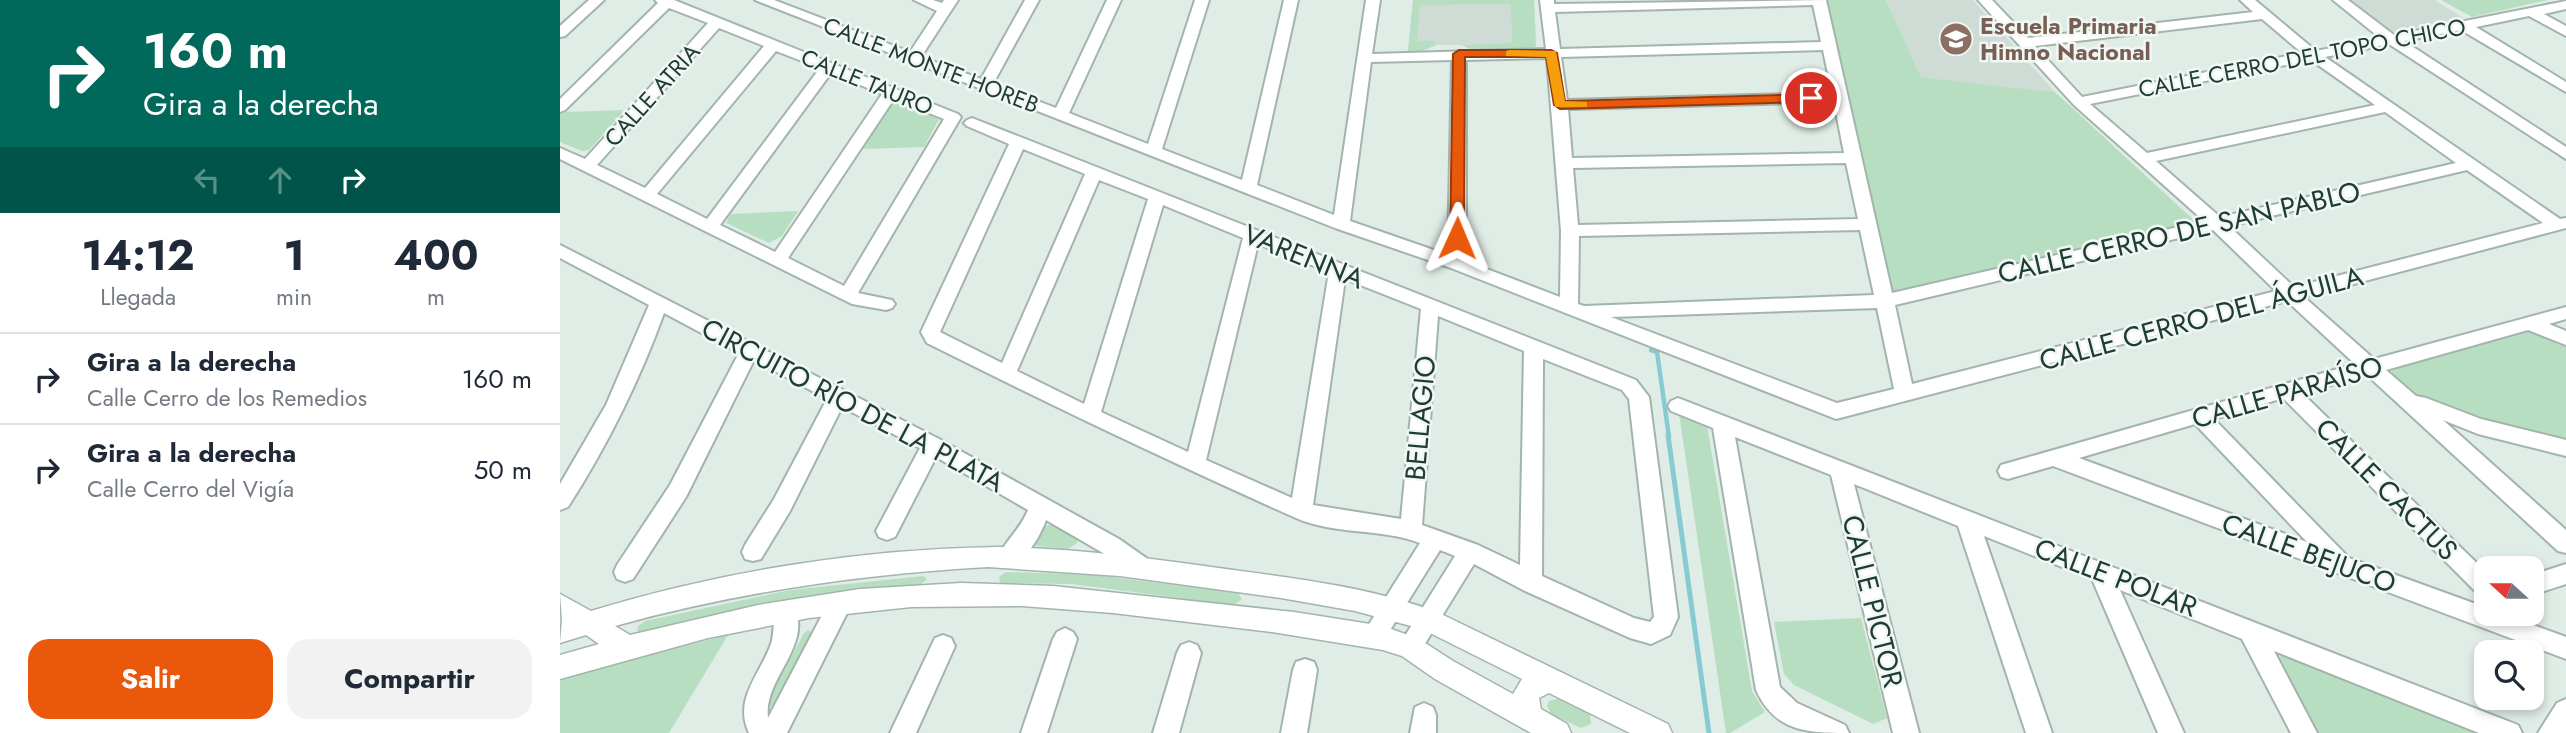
<!DOCTYPE html>
<html lang="es">
<head>
<meta charset="utf-8">
<style>
  body { margin:0; font-family:Jost,sans-serif; background:#f2f2f3; color:#1f2937; height:100vh; display:flex; flex-direction:column; font-size:26px; white-space:nowrap }
  * { box-sizing:border-box; margin:0 }
  p { font-size:23px; color:#747a83 }
  .icon { flex:none; width:38px; height:38px; fill:none; stroke:currentColor; stroke-width:2; stroke-linecap:round; stroke-linejoin:round }
  .map { position:relative; flex:1; overflow:hidden }
  .drawer { display:flex; flex-direction:column; background:#fff; width:560px }
  .drawer>* { flex:none }
  .hud { background:#00695c; color:#fff; overflow:hidden }
  .needle { width:46px; rotate:291deg }
  .controls { position:absolute; left:1914px; top:556px; display:grid; gap:14px }
  .controls a { display:grid; place-items:center; width:70px; height:70px; border-radius:14px; background:#fff; box-shadow:0 4px 10px #0003; font-size:35px }
  .pin { position:absolute; display:grid; place-items:center; width:60px; height:60px; color:#fff; margin:-30px; border:4px solid #fff; border-radius:50%; box-shadow:0 2px 7px #0007 }
  .me { position:absolute; width:77px; margin:-38px; rotate:1deg; stroke-linejoin:round; filter:drop-shadow(0 0 5px #0008) }
  .turn { display:flex; align-items:center; gap:24px; height:147px; padding:0 28px; font-size:32px }
  .turn .icon { width:91px; height:91px; stroke-width:2.5 }
  .turn b { display:block; font-size:49px; line-height:60px }
  .lanes { display:flex; align-items:center; height:66px; padding:0 28px; background:#0003; justify-content:center; gap:35px; direction:ltr }
  .lanes .off { opacity:.35 }
  .eta { display:flex; justify-content:space-evenly; align-items:center; height:119px; text-align:center }
  .eta b { font-size:42px; font-weight:700; line-height:49px }
  .primary-button { display:flex; gap:14px; margin-top:auto; padding:14px 28px }
  .primary-button a { flex:1; height:80px; border-radius:21px; background:#ea580c; color:#fff; font-size:28px; font-weight:700; line-height:80px; text-align:center }
  .primary-button a+a { background:#f2f2f3; color:#1f2937 }
  ul { padding:0; list-style:none }
  li { display:flex; align-items:center; gap:21px; height:91px; padding:0 28px; border-top:2px solid #e0e1e3 }
  li div { flex:1 }
  li b { display:block; font-size:26px }
  li em { font-style:normal }
  main { display:flex; flex:1; min-height:0 }
  .map>svg:first-child { display:block }
  .built { fill:#cfdcd5 }
  .green { fill:#b8dec1 }
  .lines { fill:none; stroke-linecap:round; stroke-linejoin:round }
  .stream-far1 { stroke:#86cad4; stroke-width:4.5 }
  .stream { stroke:#86cad4; stroke-width:5 }
  .minor-casing { stroke:#a3b4ad; stroke-width:4 }
  .tertiary-casing { stroke:#a3b4ad; stroke-width:3 }
  .minor { fill:#fff; fill-rule:evenodd }
  .tertiary { fill:#fff; fill-rule:evenodd }
  .route { fill:#ea580c; stroke:#983908; stroke-width:2 }
  .slow { fill:#f59e0b }
  .labels { text-anchor:middle; stroke-width:5; stroke-linejoin:round; paint-order:stroke }
  .far-education-label { font-size:23px; font-weight:bold; fill:#785e54; stroke:#f1f8f4; text-anchor:start }
  .far-street-label { font-size:23px; fill:#203d35; stroke:#f1f8f4 }
  .street-label { font-size:28px; fill:#203d35; stroke:#f1f8f4 }
</style>
</head>
<body>
<main>
<section class="drawer">
<div class="hud">
<div class="turn"><svg class="icon" aria-label="right" viewBox="0 0 24 24"><path d="M7 20v-9h11M14 6l5 5-5 5"/></svg><div><b>160 m</b>Gira a la derecha</div></div>
<div class="lanes"><svg class="icon off" aria-label="left" viewBox="0 0 24 24"><path d="M17 20v-9H6M10 6l-5 5 5 5"/></svg><svg class="icon off" aria-label="ahead" viewBox="0 0 24 24"><path d="M12 20V5M6 11l6-6 6 6"/></svg><svg class="icon" aria-label="right" viewBox="0 0 24 24"><path d="M7 20v-9h11M14 6l5 5-5 5"/></svg></div>
</div>
<div class="eta">
<div><b>14:12</b><p>Llegada</p></div>
<div><b>1</b><p>min</p></div>
<div><b>400</b><p>m</p></div>
</div>
<ul>
<li><svg class="icon" aria-label="right" viewBox="0 0 24 24"><path d="M7 20v-9h11M14 6l5 5-5 5"/></svg><div><b>Gira a la derecha</b><p>Calle Cerro de los Remedios</p></div><em>160 m</em></li>
<li><svg class="icon" aria-label="right" viewBox="0 0 24 24"><path d="M7 20v-9h11M14 6l5 5-5 5"/></svg><div><b>Gira a la derecha</b><p>Calle Cerro del Vigía</p></div><em>50 m</em></li>
</ul>
<div class="primary-button"><a>Salir</a><a>Compartir</a></div>
</section>
<div class="map">
<svg width="2006" height="733" viewBox="0 0 2006 733">
  <rect width="100%" height="100%" fill="#e0ece6"/>
  <!-- built -->
  <path class="built" d="M 853,0 L 974,0 L 976,46 L 972,48 L 912,50 L 902,45 L 876,45 L 862,51 L 848,51 Z
    M 1326,0 L 1413,0 L 1495,92 L 1361,77 Z
    M 1783,0 L 1875,0 L 1903,18 L 1828,33 Z"/>
  <!-- green -->
  <path class="green" d="M 853,0 L 974,0 L 976,46 L 972,48 L 912,50 L 902,45 L 952,43 L 951,4 L 860,5 L 857,41 L 874,41 L 876,45 L 862,51 L 848,51 Z
    M 1262,0 L 1326,0 L 1361,77 L 1495,92 L 1638,224 L 1325,296 L 1292,153 Z
    M 1881,0 L 1988,0 L 1912,17 Z
    M 342,103 L 379,119 L 364,147 L 303,149 L 328,108 L 333,104 Z
    M 65,110 L 29,150 L 22,151 L 0,142 L 0,114 L 5,112 Z
    M 238,211 L 222,236 L 209,243 L 166,223 L 171,214 Z
    M 1972,331 L 2006,343 L 2006,441 C 1969,432 1847,408 1831,374 L 1833,369 Z
    M 1119,413 L 1147,425 L 1192,691 L 1205,712 L 1170,733 L 1166,733 Z
    M 488,525 L 496,525 L 517,537 L 517,543 L 508,549 L 477,546 L 475,541 L 482,528 Z
    M 446,572 L 535,575 L 678,593 L 682,599 L 674,605 L 511,584 L 440,583 L 439,577 Z
    M 363,576 L 367,579 L 359,586 L 195,607 L 82,632 L 77,631 L 78,626 L 85,621 L 230,590 Z
    M 1301,618 L 1327,718 L 1313,724 L 1234,685 L 1224,674 L 1214,622 Z
    M 248,630 L 252,633 L 213,705 L 208,708 L 205,705 L 244,633 Z
    M 168,635 L 109,733 L 0,733 L 0,678 Z
    M 1724,653 L 1924,733 L 1755,733 L 1717,660 Z
    M 1001,698 L 1030,713 L 1031,724 L 1021,728 L 991,714 L 987,706 L 989,701 Z"/>
  <g class="lines">
    <!-- stream-far1 -->
    <path class="stream-far1" d="M 1091,350 L 1097,352 L 1109,437"/>
    <!-- stream -->
    <path class="stream" d="M 1108,435 L 1149,733"/>
    <defs>
      <path id="minor" d="M 29,0 L 44,0 L 5,36 L 0,37 L 0,26 Z
        M 95,0 L 114,0 L 398,114 L 401,117 L 298,293 L 332,300 L 335,304 L 332,308 L 326,310 L 292,304 L 0,159 L 0,148 L 25,159 L 148,23 L 109,8 L 5,110 L 0,112 L 0,99 L 98,3 ZM 159,28 L 204,46 L 85,188 L 37,165 ZM 216,51 L 260,68 L 147,219 L 97,194 ZM 271,73 L 322,94 L 215,252 L 160,225 ZM 334,99 L 384,119 L 284,286 L 228,258 Z
        M 195,0 L 214,0 L 350,52 L 377,11 L 354,0 L 373,0 L 382,3 L 384,0 L 398,0 L 361,57 L 421,79 L 465,0 L 479,0 L 433,84 L 496,108 L 547,0 L 561,0 L 509,113 L 588,144 L 635,0 L 649,0 L 602,149 L 682,180 L 724,0 L 738,0 L 697,185 L 774,215 L 806,0 L 820,0 L 812,54 L 986,49 L 980,0 L 994,0 L 994,4 L 1266,0 L 1332,293 L 1644,221 L 1514,105 L 1418,0 L 1432,0 L 1468,38 L 1693,12 L 1680,0 L 1695,0 L 1756,51 L 1820,38 L 1773,0 L 1788,0 L 1834,35 L 2006,1 L 2006,9 L 1984,14 L 2006,26 L 2006,36 L 1969,16 L 1916,27 L 2006,82 L 2006,92 L 1901,30 L 1844,41 L 2006,147 L 2006,159 L 1829,44 L 1765,57 L 2000,219 L 2006,218 L 2006,228 L 1744,297 L 1814,359 L 2006,307 L 2006,319 L 1989,324 L 2006,331 L 2006,345 L 1968,330 L 1826,370 L 1856,396 L 1866,398 L 1921,419 L 2006,440 L 2006,456 L 1918,434 L 1883,420 L 2006,530 L 2006,553 L 1998,551 L 1807,375 L 1742,393 L 1927,573 L 1927,598 L 1919,595 L 1723,398 L 1654,419 L 1789,558 L 1927,608 L 1927,614 L 1943,614 L 2006,637 L 2006,659 L 1493,466 L 1448,479 L 1441,477 L 1438,471 L 1441,465 L 1448,463 L 1795,364 L 1727,301 L 1276,419 L 891,268 L 775,228 ZM 1253,5 L 1261,42 L 1000,49 L 995,12 ZM 1702,19 L 1742,53 L 1522,97 L 1475,46 ZM 1263,50 L 1272,93 L 1007,100 L 1001,57 ZM 987,58 L 1001,231 L 1000,297 L 906,261 L 906,60 ZM 892,60 L 888,255 L 790,221 L 811,62 ZM 1751,60 L 1815,105 L 1587,153 L 1530,104 ZM 1274,102 L 1284,153 L 1012,158 L 1008,109 ZM 1825,112 L 1896,163 L 1660,217 L 1596,161 ZM 1286,163 L 1298,219 L 1018,225 L 1013,168 ZM 1907,170 L 1983,223 L 1734,287 L 1669,226 ZM 1300,230 L 1314,295 L 1024,306 L 1018,304 L 1019,236 ZM 1653,230 L 1716,291 L 1352,384 L 1335,305 ZM 1317,308 L 1334,389 L 1277,403 L 1051,317 ZM 1635,424 L 1747,542 L 1519,458 Z
        M 412,118 L 1076,380 L 1089,397 L 1118,617 L 1110,635 L 1091,644 L 1070,638 L 963,590 L 914,564 L 858,655 L 850,658 L 842,655 L 838,647 L 895,556 L 880,550 L 822,643 L 814,647 L 806,643 L 802,636 L 806,629 L 860,543 C 821,528 774,535 736,518 C 612,463 489,404 367,343 L 361,332 L 449,144 L 407,126 L 404,123 L 407,120 ZM 463,149 L 525,174 L 442,363 L 380,332 ZM 539,180 L 588,199 L 524,404 L 457,371 ZM 603,205 L 683,238 L 628,452 L 541,412 ZM 698,244 L 769,272 L 732,498 L 646,460 ZM 785,279 L 861,309 L 841,519 L 753,505 ZM 878,316 L 964,351 L 960,565 L 918,545 L 862,525 ZM 983,359 L 1062,390 L 1069,399 L 1094,617 L 1090,622 L 1074,618 L 982,576 Z
        M 0,245 L 379,439 L 559,539 L 589,560 L 592,567 L 589,574 L 581,577 L 573,574 L 543,553 L 486,520 C 480,537 461,571 441,564 L 438,557 C 446,540 461,528 468,510 L 376,457 L 335,537 L 327,540 L 319,537 L 316,531 L 360,448 L 282,407 L 230,511 L 201,559 L 193,561 L 185,559 L 182,552 L 185,545 L 214,499 L 267,399 L 194,360 L 126,497 L 73,579 L 65,582 L 57,579 L 54,572 L 57,565 L 110,485 L 179,353 L 104,313 C 79,382 47,446 8,507 L 0,510 L 0,484 L 46,405 L 89,305 L 0,258 Z
        M 1118,398 L 1958,725 L 1962,733 L 1919,733 L 1714,651 L 1757,733 L 1731,733 L 1682,639 L 1560,590 L 1624,733 L 1598,733 L 1532,579 L 1424,536 L 1492,733 L 1466,733 L 1398,526 L 1294,484 L 1359,733 L 1333,733 L 1271,475 L 1175,437 L 1220,687 L 1237,703 L 1285,725 L 1289,733 C 1248,733 1215,732 1196,690 L 1153,428 L 1111,411 L 1108,406 L 1111,401 Z
        M 2006,564 L 2006,584 L 1972,595 L 1972,575 Z
        M 279,595 L 287,598 L 291,605 L 227,733 L 189,733 C 173,699 200,675 211,644 C 215,631 212,618 218,606 L 226,603 L 234,606 C 253,646 203,679 208,718 L 271,598 Z
        M 505,628 L 513,632 L 517,639 L 487,733 L 461,733 L 493,639 L 497,632 Z
        M 383,635 L 391,638 L 395,646 L 356,733 L 330,733 L 375,638 Z
        M 629,642 L 637,645 L 641,653 L 619,733 L 593,733 L 617,653 L 621,645 Z
        M 745,659 L 754,662 L 757,670 L 747,733 L 721,733 L 733,670 L 736,662 Z
        M 2006,699 L 2006,733 L 1978,733 L 1997,703 Z
        M 864,703 L 873,707 L 876,715 L 876,733 L 850,733 L 855,707 Z"/>
      <path id="tertiary" d="M 438,547 C 517,548 595,559 673,570 C 741,579 812,588 877,612 L 1108,724 L 1112,733 L 1070,733 L 989,693 L 979,698 L 981,709 L 1007,724 L 1011,733 L 971,733 L 875,679 L 842,656 L 823,650 L 712,632 L 553,613 L 462,606 L 351,607 L 249,618 L 148,638 L 0,679 L 0,655 L 39,644 L 26,635 L 0,643 L 2,620 L 0,594 L 31,611 C 161,571 302,549 438,547 ZM 428,567 L 560,576 L 721,598 L 795,611 L 862,629 L 962,679 L 953,694 L 893,661 L 859,639 L 823,626 L 734,612 L 493,586 L 401,583 L 300,589 L 198,605 L 70,635 L 55,626 C 177,592 302,574 428,567 Z"/>
    </defs>
    <!-- minor casing -->
    <use href="#minor" class="minor-casing"/>
    <!-- tertiary casing -->
    <use href="#tertiary" class="tertiary-casing"/>
    <!-- minor -->
    <use href="#minor" class="minor"/>
    <!-- tertiary -->
    <use href="#tertiary" class="tertiary"/>
  </g>
  <!-- route -->
  <path class="route" d="M 991,50 L 997,53 L 1005,101 L 1251,94 L 1258,98 L 1251,102 L 1000,109 L 994,105 L 986,57 L 905,57 L 904,238 L 897,243 L 892,241 L 890,238 L 893,54 L 899,50 Z"/>
  <!-- slow -->
  <path class="slow" d="M 950,50 L 996,51 L 1005,101 L 1027,102 L 1027,107 L 995,107 L 986,57 L 946,56 L 946,51 Z"/>
  <!-- icons -->
  <defs>
    <symbol id="school-disc" viewBox="-11 -11 22 22"><circle r="9.5" fill="#8d6e63" stroke="#f1f8f4"/><path d="M0-5L7-2L0 1L-7-2ZM-4 1L0 2.5L4 1V4Q0 6-4 4Z" fill="#fff"/></symbol>
  </defs>
  <g fill-rule="evenodd">
    <use href="#school-disc" x="1377" y="20" width="38" height="38"/>
  </g>
  <g class="labels">
    <!-- far-education labels -->
    <g class="far-education-label">
      <text x="1420" y="34">Escuela Primaria<tspan x="1420" dy="26">Himno Nacional</tspan></text>
    </g>
    <!-- far-street labels -->
    <g class="far-street-label">
      <text transform="translate(1742 58) rotate(-11)" y="8">CALLE CERRO DEL TOPO CHICO</text>
      <text transform="translate(371 65) rotate(21)" y="8">CALLE MONTE HOREB</text>
      <text transform="translate(307 82) rotate(22)" y="8">CALLE TAURO</text>
      <text transform="translate(92 95) rotate(-48)" y="8">CALLE ATRIA</text>
    </g>
    <!-- street labels -->
    <g class="street-label">
      <text transform="translate(1619 232) rotate(-13)" y="10">CALLE CERRO DE SAN PABLO</text>
      <text transform="translate(744 256) rotate(22)" y="10">VARENNA</text>
      <text transform="translate(1641 318) rotate(-15)" y="10">CALLE CERRO DEL ÁGUILA</text>
      <text transform="translate(1727 392) rotate(-16)" y="10">CALLE PARAÍSO</text>
      <text transform="translate(293 405) rotate(28)" y="10">CIRCUITO RÍO DE LA PLATA</text>
      <text transform="translate(860 418) rotate(-85)" y="10">BELLAGIO</text>
      <text transform="translate(1827 489) rotate(45)" y="10">CALLE CACTUS</text>
      <text transform="translate(1749 553) rotate(20)" y="10">CALLE BEJUCO</text>
      <text transform="translate(1556 577) rotate(21)" y="10">CALLE POLAR</text>
      <text transform="translate(1313 601) rotate(76)" y="10">CALLE PICTOR</text>
    </g>
  </g>
</svg>
<div class="controls">
<a><svg class="needle" viewBox="-14 -14 28 28"><path d="M0-13l5 13h-10z" fill="#e53935"/><path d="M0 13l5-13h-10z" fill="#747a83"/></svg></a>
<a><svg class="icon" aria-label="search" viewBox="0 0 24 24"><circle cx="10" cy="10" r="6"/><path d="M15 15l6 6"/></svg></a>
</div>
<div class="pin" style="left:1251px;top:98px;background:#d93025"><svg class="icon" aria-label="arrive" viewBox="0 0 24 24"><path d="M6 21V4h12l-3 4 3 4H6"/></svg></div>
<svg class="me" style="left:897px;top:238px" viewBox="-20 -20 40 40"><path d="M0-17L14 15 0 8-14 15z" fill="#ea580c" stroke="#fff" stroke-width="4"/></svg>
</div>
</main>
</body>
</html>
